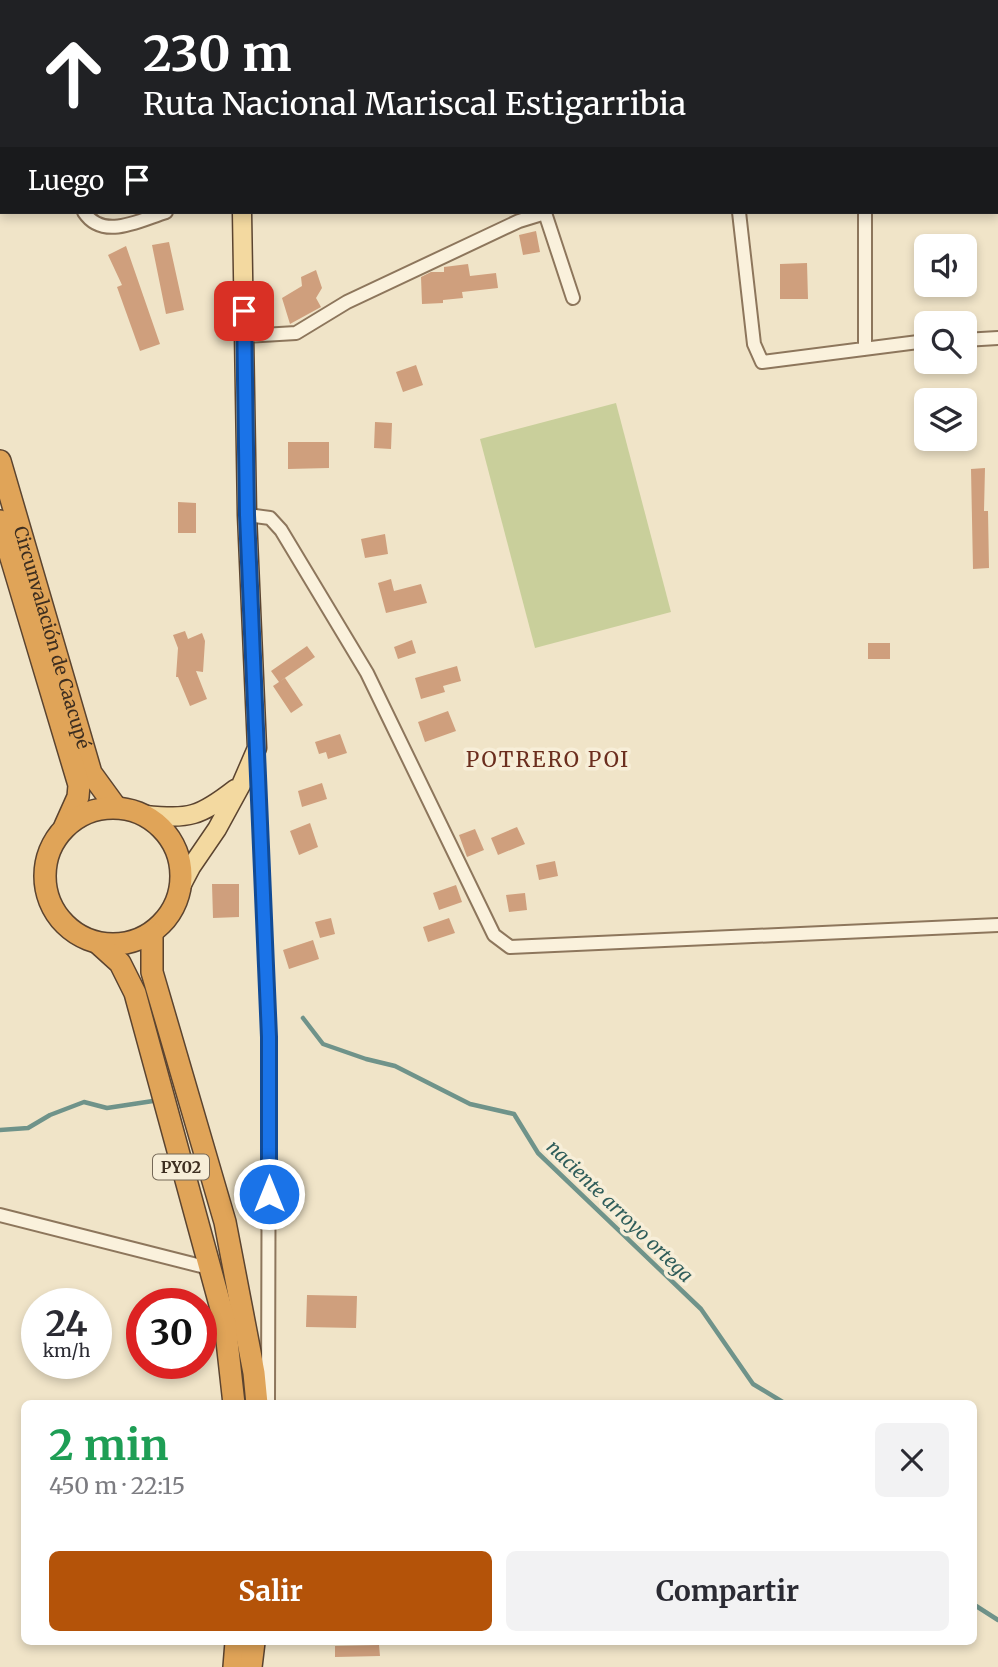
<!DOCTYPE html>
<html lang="es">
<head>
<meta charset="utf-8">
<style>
  body { margin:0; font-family:Merriweather,serif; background:#f2f2f3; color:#2b2b33; height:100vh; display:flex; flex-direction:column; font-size:26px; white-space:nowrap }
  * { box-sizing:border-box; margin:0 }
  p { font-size:23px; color:#7c7c81 }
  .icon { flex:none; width:38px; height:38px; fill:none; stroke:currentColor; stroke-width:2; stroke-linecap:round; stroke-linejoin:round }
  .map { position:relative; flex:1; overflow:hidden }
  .side { position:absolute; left:21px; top:1400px; width:956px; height:245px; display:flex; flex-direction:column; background:#fff; border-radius:10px; box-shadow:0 4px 10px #0003 }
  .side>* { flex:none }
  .top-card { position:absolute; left:0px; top:0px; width:999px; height:214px; box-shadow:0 4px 10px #0003; background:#202124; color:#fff; overflow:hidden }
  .fabs { position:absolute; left:914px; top:234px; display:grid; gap:14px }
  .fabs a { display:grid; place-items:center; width:63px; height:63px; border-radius:10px; background:#fff; box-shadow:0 4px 10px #0003; font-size:35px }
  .speed { position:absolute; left:21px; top:1288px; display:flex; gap:14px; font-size:35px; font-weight:700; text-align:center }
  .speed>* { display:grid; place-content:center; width:91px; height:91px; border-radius:50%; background:#fff; box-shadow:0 4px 10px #0003; line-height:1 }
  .speed small { font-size:18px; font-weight:400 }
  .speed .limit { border:10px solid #d22; background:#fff; color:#111 }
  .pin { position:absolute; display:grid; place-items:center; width:60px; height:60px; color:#fff; margin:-30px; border-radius:14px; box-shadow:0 4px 10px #0006 }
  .me { position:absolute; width:77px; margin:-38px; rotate:0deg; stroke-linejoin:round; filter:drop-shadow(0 0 5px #0008) }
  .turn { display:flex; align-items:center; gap:24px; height:147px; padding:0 28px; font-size:32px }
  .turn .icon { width:91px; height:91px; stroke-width:2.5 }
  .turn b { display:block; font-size:49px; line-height:60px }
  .then { display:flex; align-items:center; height:66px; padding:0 28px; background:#0003; gap:14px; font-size:26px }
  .round { display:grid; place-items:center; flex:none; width:74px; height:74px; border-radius:10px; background:#f2f2f3 }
  .overview { display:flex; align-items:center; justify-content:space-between; height:119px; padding:0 28px }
  h1 { font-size:42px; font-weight:700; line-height:52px; color:#1e9e55 }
  .button { display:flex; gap:14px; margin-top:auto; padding:14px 28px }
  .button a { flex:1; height:80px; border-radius:10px; background:#b45309; color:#fff; font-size:28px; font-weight:700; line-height:80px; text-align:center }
  .button a+a { background:#f2f2f3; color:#2b2b33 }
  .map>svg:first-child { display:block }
  .green { fill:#c9cf9b }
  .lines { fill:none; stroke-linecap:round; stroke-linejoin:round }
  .stream { stroke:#6f938a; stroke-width:4.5 }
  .building { fill:#cf9f7d }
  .street-casing { stroke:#8d765c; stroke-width:16 }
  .primary-casing { stroke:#5b4430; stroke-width:21 }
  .highway-casing { stroke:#5b4430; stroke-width:24 }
  .street { stroke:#faf1dc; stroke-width:12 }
  .primary { stroke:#f3d9a0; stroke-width:18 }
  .highway { stroke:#e0a458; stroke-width:21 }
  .route-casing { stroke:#114b97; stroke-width:18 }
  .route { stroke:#1a73e8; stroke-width:12 }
  .labels { text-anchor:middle; stroke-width:7; stroke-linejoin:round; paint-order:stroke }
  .shield { fill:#f7eed8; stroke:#756857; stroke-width:2 }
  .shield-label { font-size:16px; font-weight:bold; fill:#3d2e20 }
  .street-label { font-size:18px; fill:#3d2e20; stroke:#f7eed8 }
  .water-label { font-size:19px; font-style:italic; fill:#2f5d5a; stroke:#f7eed8 }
  .quarter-label { font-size:21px; letter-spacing:2px; fill:#6b2e1e; stroke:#f7eed8 }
</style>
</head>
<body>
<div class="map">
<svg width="998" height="1667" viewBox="0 0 998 1667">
  <rect width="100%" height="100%" fill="#f0e4c8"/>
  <!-- green -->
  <path class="green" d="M 616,403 L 671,612 L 535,648 L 480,439 Z"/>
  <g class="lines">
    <!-- stream -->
    <path class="stream" d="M 303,1018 L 323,1044 L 366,1059 L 395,1066 L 470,1104 L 514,1114 L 538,1153 L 701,1309 L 753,1384 L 786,1404
      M 0,1130 L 28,1128 L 50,1115 L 84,1102 L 107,1108 L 153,1101
      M 973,1604 L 998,1620"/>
  </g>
  <!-- building -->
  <path class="building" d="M 536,231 L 540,252 L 523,255 L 519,235 Z
    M 169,242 L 184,310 L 166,314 L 152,245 Z
    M 126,246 L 160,344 L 140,351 L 117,287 L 122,285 L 108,255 Z
    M 807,263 L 808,299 L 780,299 L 780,264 Z
    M 468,264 L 470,276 L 496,273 L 498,288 L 462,292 L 463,298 L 443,300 L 443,303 L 422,304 L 421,277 L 431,272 L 444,272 L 444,267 Z
    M 316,270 L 322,288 L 316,298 L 321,307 L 290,324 L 282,298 L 302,286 L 301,277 Z
    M 416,365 L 423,385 L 403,392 L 396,372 Z
    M 375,422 L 392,423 L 391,449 L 374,448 Z
    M 288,442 L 329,442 L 329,468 L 288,469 Z
    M 985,468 L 984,511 L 988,511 L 989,568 L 973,569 L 971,469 Z
    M 178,502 L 196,503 L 196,533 L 178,533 Z
    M 385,534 L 388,554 L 365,558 L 361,539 Z
    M 391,579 L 394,591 L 421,584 L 427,603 L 386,613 L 378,583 Z
    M 185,631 L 188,639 L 202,633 L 205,641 L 203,672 L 196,671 L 207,699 L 190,706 L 178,677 L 176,677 L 178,648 L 173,635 Z
    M 412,640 L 416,653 L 398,659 L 394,647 Z
    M 868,643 L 890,643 L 890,659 L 868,659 Z
    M 307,646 L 315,657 L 279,682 L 271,671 Z
    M 457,666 L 461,681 L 443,686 L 445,692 L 421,699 L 415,678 Z
    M 285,678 L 303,705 L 291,713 L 273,686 Z
    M 448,711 L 456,731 L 425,742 L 418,722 Z
    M 340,734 L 347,753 L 328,759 L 326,752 L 319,754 L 315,742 Z
    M 322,783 L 327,799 L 302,807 L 298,791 Z
    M 310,823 L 318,847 L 299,855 L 290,831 Z
    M 517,827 L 525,844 L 498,855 L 491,838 Z
    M 475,829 L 484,850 L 467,857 L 459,835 Z
    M 555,861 L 558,876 L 539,880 L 536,865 Z
    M 212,884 L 239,884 L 239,917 L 213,918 Z
    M 456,885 L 462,902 L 439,910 L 433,893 Z
    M 525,893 L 527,910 L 509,912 L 506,895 Z
    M 331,918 L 335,934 L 320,938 L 315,922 Z
    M 449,918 L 455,933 L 428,942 L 423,927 Z
    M 313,940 L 319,959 L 289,969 L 283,950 Z
    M 307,1295 L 357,1296 L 356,1328 L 306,1327 Z
    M 379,1645 L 380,1656 L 335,1657 L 335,1646 Z"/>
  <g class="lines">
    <defs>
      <path id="street" d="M 0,54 L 2,58
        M 998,103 L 998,120
        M 84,212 C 103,241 140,220 166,212
        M 739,212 L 754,344 L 762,362 L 926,341
        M 865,212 L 865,349
        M 244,336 L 296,333 L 347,302 L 519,221 L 545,213 L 573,298
        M 964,340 L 998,338
        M 247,515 L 270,518 L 281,530 L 367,673 L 494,935 L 510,947 L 998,925
        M 257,753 L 269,1037 L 268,1404
        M 0,1215 L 209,1268"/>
      <path id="primary" d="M 236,0 L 236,2
        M 145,815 C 190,819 199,817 235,789
        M 181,886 L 191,867 L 217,829 L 241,785 L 257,748 L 247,515 L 242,212"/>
      <g id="highway">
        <path id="s1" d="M 0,461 L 91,773 L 115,806"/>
        <path d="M 0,521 L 79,785 L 78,797 L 65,826"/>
        <circle cx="113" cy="876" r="68"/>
        <path d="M 152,933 L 152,972 L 225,1222 L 254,1373 L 257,1404"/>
        <path d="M 99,944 L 120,963 L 135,993 L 225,1323 L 234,1404"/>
        <path d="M 234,1667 L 236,1642"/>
        <path d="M 251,1667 L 254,1642"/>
      </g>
    </defs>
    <!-- street casing -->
    <use href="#street" class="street-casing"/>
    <!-- primary casing -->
    <use href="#primary" class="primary-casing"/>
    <!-- highway casing -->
    <use href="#highway" class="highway-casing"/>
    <!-- street -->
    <use href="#street" class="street"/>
    <!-- primary -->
    <use href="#primary" class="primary"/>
    <!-- highway -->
    <use href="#highway" class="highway"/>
  </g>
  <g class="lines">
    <defs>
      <path id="route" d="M 244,311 L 247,515 L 269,1037 L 269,1194"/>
    </defs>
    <!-- route casing -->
    <use href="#route" class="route-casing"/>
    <!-- route -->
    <use href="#route" class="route"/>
  </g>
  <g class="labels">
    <!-- shield labels -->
    <rect class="shield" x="153" y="1154.5" width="56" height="25" rx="5"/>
    <g class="shield-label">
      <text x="181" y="1173">PY02</text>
    </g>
    <!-- street labels -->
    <g class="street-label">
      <text dy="6" stroke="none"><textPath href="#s1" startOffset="184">Circunvalación de Caacupé</textPath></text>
    </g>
    <!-- water labels -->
    <g class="water-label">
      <text transform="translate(620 1211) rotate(44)" y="7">naciente arroyo ortega</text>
    </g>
    <!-- quarter labels -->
    <g class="quarter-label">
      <text x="548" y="767">POTRERO POI</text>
    </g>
  </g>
</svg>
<div class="fabs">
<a><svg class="icon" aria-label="sound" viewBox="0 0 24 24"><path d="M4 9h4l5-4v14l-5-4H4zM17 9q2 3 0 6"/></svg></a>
<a><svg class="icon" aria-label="search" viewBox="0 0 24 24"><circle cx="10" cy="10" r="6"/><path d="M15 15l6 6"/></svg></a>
<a><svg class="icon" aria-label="layers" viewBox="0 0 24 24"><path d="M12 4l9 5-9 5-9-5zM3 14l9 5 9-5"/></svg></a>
</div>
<div class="speed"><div>24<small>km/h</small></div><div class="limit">30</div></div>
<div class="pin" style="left:244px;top:311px;background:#d93025"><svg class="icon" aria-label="arrive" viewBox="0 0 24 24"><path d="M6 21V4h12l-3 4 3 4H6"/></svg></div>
<svg class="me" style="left:269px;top:1194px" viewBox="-20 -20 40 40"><circle r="17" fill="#1a73e8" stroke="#fff" stroke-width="3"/><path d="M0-11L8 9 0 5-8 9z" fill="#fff"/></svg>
<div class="top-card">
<div class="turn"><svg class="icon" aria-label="ahead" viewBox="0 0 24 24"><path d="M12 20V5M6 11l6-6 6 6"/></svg><div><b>230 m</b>Ruta Nacional Mariscal Estigarribia</div></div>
<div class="then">Luego<svg class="icon" aria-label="arrive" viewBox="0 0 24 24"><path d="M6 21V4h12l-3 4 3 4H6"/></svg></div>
</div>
<section class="side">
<div class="overview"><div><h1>2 min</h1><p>450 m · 22:15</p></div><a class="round"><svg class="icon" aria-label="close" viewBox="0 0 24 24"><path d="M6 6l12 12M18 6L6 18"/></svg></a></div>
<div class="button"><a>Salir</a><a>Compartir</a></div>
</section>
</div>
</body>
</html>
